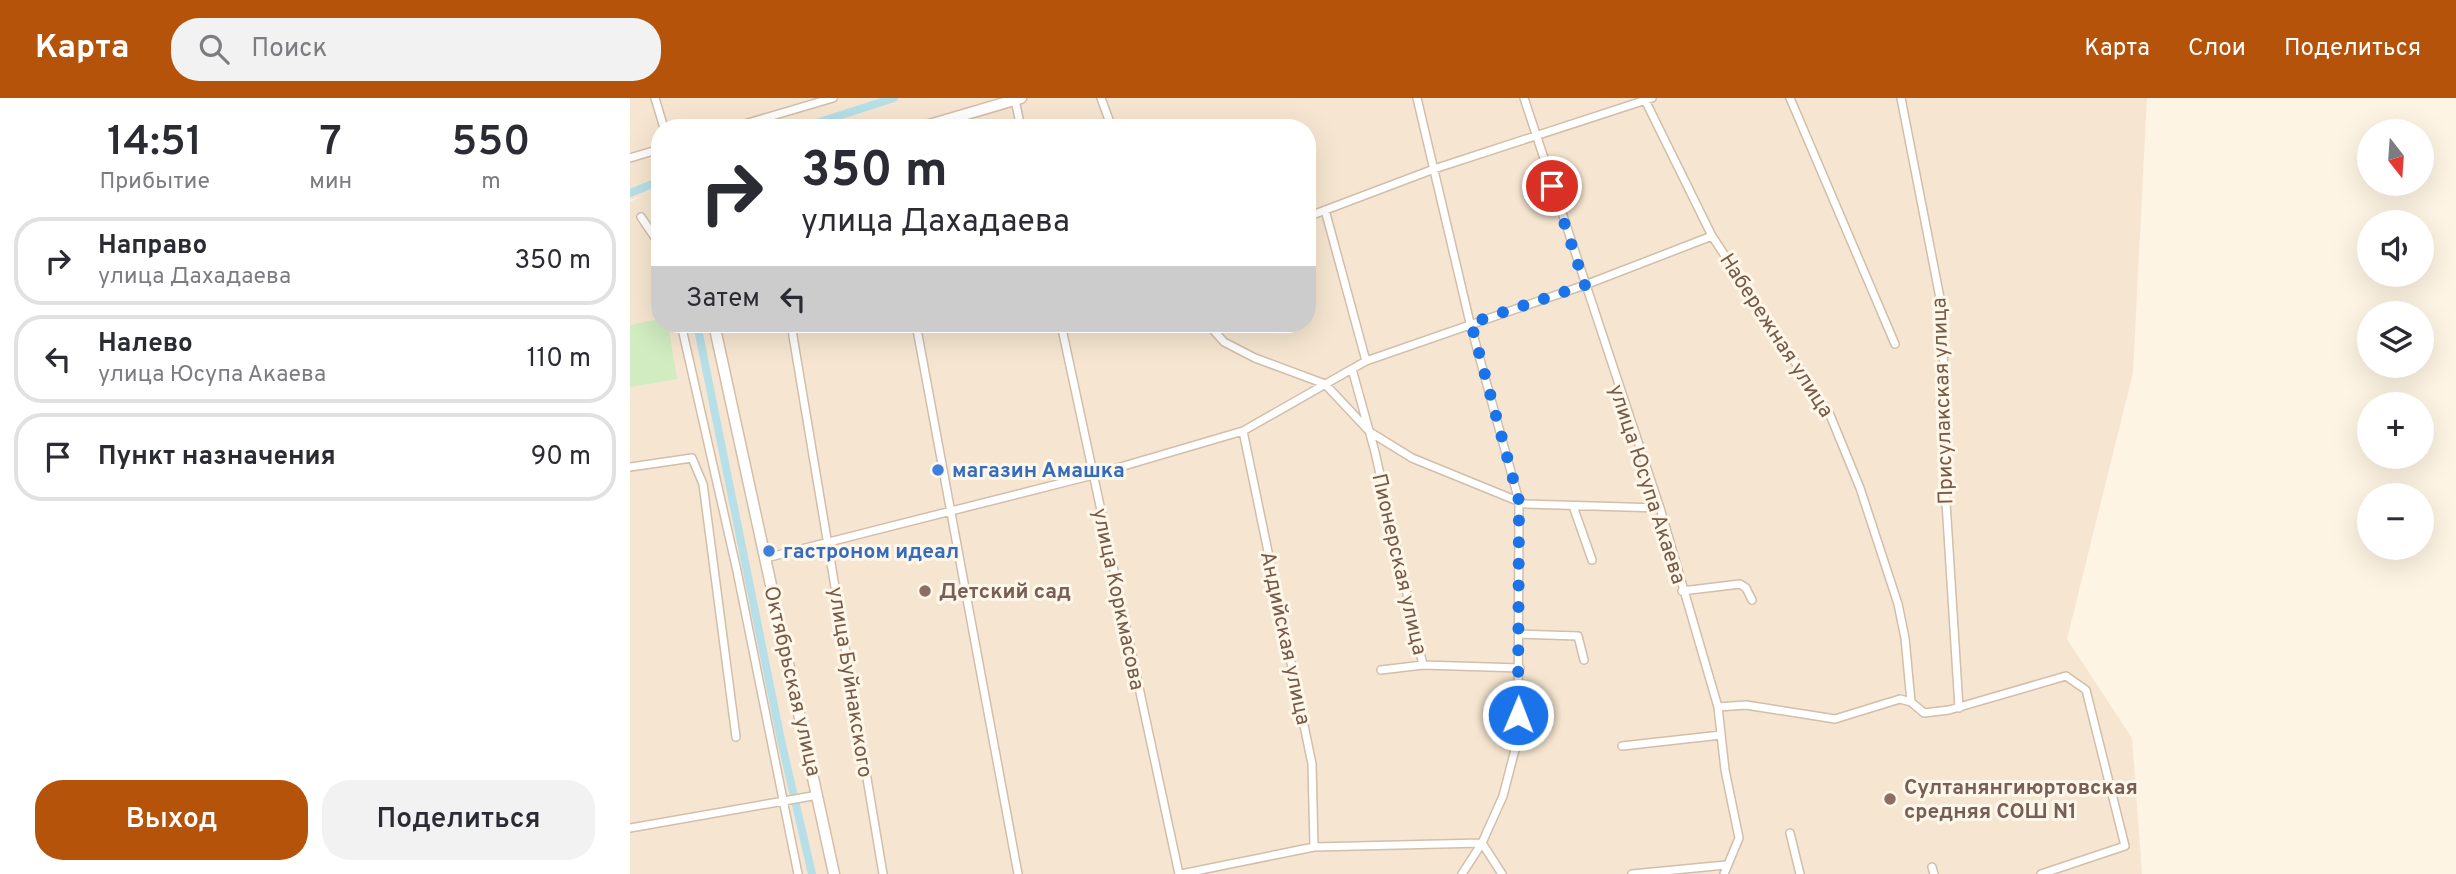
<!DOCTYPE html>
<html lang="ru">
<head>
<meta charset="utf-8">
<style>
  body { margin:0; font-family:Overpass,sans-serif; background:#f2f2f3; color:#2b2b33; height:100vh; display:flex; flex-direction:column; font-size:26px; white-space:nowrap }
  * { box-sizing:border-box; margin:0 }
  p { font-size:23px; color:#7c7c81 }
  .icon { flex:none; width:38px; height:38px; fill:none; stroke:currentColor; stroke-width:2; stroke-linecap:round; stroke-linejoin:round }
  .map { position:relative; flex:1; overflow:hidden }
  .panel { display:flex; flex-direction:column; background:#fff; width:630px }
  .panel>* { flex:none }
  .guide { position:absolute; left:21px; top:21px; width:665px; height:214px; border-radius:28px; box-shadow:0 7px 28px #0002; background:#fff; color:#2b2b33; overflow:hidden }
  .needle { width:46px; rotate:163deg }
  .buttons { position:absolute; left:1727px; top:21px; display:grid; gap:14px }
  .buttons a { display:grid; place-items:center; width:77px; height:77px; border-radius:50%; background:#fff; box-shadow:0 7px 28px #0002; font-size:35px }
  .pin { position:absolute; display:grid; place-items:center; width:60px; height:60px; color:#fff; margin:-30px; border:4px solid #fff; border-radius:50%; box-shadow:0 2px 7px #0007 }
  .me { position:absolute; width:77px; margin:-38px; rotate:1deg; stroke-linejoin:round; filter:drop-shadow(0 0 5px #0008) }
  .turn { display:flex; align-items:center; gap:24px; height:147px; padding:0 35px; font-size:32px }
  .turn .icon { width:91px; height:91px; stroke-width:2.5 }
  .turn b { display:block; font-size:49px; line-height:60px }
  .then { display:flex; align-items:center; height:66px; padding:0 35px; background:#0003; gap:14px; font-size:26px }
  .eta { display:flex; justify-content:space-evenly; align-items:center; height:119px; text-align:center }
  .eta b { font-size:42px; font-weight:600; line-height:49px }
  .primary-button { display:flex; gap:14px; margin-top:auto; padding:14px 35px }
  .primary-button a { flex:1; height:80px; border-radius:28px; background:#b45309; color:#fff; font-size:28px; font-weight:600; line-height:80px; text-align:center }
  .primary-button a+a { background:#f2f2f3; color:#2b2b33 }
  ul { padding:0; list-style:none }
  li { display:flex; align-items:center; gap:21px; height:88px; margin:0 14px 10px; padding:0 21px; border:4px solid #e1e1e2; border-radius:28px }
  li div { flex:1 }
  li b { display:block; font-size:26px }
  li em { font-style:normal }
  header { display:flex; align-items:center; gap:42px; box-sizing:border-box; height:98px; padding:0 35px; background:#b45309; color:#fff }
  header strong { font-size:33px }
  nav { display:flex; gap:38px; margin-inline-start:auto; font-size:24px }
  .search { width:490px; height:63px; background:#f2f2f3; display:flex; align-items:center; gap:18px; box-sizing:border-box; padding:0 24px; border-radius:28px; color:#7c7c81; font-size:26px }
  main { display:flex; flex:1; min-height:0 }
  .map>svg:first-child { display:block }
  .residential { fill:#f6e6d1; fill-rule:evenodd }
  .green { fill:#d0ecc0 }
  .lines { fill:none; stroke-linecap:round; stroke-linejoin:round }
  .canal { stroke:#b6dfe8; stroke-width:8 }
  .street-casing { stroke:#d1beab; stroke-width:10 }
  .secondary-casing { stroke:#d5bea8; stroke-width:13 }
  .street { stroke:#fff; stroke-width:7 }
  .secondary { stroke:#fff; stroke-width:10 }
  .route { stroke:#1a73e8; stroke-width:12; stroke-dasharray:0 21.6 }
  .shop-dot { fill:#3f7fe0; stroke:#fff8ea; stroke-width:2.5 }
  .education-dot { fill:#8d6e63; stroke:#fff8ea; stroke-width:2.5 }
  .labels { text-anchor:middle; stroke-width:6; stroke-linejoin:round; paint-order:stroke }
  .street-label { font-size:21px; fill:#775a47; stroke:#fff8ea }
  .shop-label { font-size:21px; font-weight:bold; fill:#366cbe; stroke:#fff8ea; text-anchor:start }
  .education-label { font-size:21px; font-weight:bold; fill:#785e54; stroke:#fff8ea; text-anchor:start }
</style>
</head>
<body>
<header>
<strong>Карта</strong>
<div class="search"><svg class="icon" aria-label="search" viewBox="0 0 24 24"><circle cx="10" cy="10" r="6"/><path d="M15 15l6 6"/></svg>Поиск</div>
<nav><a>Карта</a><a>Слои</a><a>Поделиться</a></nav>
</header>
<main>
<section class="panel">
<div class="eta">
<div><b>14:51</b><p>Прибытие</p></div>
<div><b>7</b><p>мин</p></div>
<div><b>550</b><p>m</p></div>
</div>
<ul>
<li><svg class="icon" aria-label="right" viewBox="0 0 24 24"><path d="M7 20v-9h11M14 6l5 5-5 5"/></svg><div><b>Направо</b><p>улица Дахадаева</p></div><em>350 m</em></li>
<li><svg class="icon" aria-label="left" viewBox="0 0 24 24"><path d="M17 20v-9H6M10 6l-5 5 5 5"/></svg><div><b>Налево</b><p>улица Юсупа Акаева</p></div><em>110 m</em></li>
<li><svg class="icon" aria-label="arrive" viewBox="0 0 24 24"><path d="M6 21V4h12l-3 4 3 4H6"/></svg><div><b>Пункт назначения</b></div><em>90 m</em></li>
</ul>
<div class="primary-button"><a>Выход</a><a>Поделиться</a></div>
</section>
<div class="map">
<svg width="1826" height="776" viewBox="0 0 1826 776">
  <rect width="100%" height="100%" fill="#fef4e3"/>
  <!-- residential -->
  <path class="residential" d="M 0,0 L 1517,0 L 1503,275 L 1437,541 L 1502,640 L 1512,776 L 0,776 L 0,104 L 12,98 L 0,102 ZM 30,30 L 677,30 L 677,226 L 30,226 Z"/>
  <!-- green -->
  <path class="green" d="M 30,221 L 30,226 L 38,226 L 47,281 L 0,289 L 0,227 Z"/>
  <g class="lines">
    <!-- canal -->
    <path class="canal" d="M 171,30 L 264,0
      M 0,95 L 30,83
      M 67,226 L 151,642 L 182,776"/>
    <defs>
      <path id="street" d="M 25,0 L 34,30
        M 471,0 L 482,30
        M 787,0 L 840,225 L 889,403 L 888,640 L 873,698 L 852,745 L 832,776
        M 894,0 L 1030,410 L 1088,609 L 1095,672 L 1109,740 L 1094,776
        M 1160,0 L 1265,246
        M 1271,0 L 1310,200 L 1315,291 L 1315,388 L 1329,610
        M 385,2 L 391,30
        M 1015,2 L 1082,138 L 1200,317 L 1230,390 L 1268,506 L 1275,540 L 1281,604
        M 101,30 L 203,0
        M 0,60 L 30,51
        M 695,112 L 736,263
        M 11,119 L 30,147
        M 677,119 L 804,71 L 1022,0
        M 51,226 L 107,473 L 168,776
        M 161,226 L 253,776
        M 286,226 L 388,776
        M 431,226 L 549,776
        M 578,226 L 594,244 L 625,260 L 695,286 L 740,334 L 782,360 L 895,406 L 1030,410
        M 722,271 L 745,354 L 793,567 L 890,570
        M 613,333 L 682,666 L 684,749
        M 0,369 L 62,360 L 73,386 L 106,639
        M 943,408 L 962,462
        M 136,460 L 463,377 L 613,333 L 736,263 L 955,187 L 1082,138
        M 1052,493 L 1110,486 L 1116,490 L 1122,502
        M 889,536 L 948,538 L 954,562
        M 751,572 L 793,567
        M 1088,609 L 1116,607 L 1205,621 L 1270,601 L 1281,604 L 1294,615 L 1319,612 L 1436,578 L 1456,592 L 1495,748 L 1411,776
        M 992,648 L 1091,637
        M 0,730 L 188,697
        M 1160,735 L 1170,776
        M 1302,769 L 1304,776
        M 551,776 L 684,749 L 852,745 L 872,776
        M 1002,776 L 1096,767"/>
      <path id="secondary" d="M 289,30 L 391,0
        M 84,226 L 204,776"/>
    </defs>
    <!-- street casing -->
    <use href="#street" class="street-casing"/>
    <!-- secondary casing -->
    <use href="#secondary" class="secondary-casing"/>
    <!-- street -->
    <use href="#street" class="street"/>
    <!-- secondary -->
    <use href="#secondary" class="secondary"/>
  </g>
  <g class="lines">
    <!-- route -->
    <path class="route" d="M 888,617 L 889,403 L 841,225 L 955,187 L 922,88"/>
  </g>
  <!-- markers -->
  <g class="shop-dot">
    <circle cx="308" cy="372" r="7"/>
    <circle cx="139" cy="453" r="7"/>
  </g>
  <g class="education-dot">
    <circle cx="295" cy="493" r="7"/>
    <circle cx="1260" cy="701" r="7"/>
  </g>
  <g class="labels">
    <!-- street labels -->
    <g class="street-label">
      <text transform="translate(1147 237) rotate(57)" y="7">Набережная улица</text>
      <text transform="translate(1312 303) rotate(-92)" y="7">Присулакская улица</text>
      <text transform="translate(1018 386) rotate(72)" y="7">улица Юсупа Акаева</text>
      <text transform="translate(770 466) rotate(77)" y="7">Пионерская улица</text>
      <text transform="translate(489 501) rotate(78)" y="7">улица Коркмасова</text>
      <text transform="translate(656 540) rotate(78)" y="7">Андийская улица</text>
      <text transform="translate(163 583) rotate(77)" y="7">Октябрьская улица</text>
      <text transform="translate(221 584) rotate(81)" y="7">улица Буйнакского</text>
    </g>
    <!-- shop labels -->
    <g class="shop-label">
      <text x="322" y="379">магазин Амашка</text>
      <text x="153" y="460">гастроном идеал</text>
    </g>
    <!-- education labels -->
    <g class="education-label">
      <text x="309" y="500">Детский сад</text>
      <text x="1274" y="696">Султанянгиюртовская<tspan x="1274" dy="24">средняя СОШ N1</tspan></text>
    </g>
  </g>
</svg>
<div class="buttons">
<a><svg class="needle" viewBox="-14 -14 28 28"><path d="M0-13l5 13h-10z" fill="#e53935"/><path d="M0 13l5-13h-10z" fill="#7c7c81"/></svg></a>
<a><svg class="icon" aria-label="sound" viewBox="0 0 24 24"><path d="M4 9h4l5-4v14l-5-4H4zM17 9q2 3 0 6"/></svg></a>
<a><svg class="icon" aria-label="layers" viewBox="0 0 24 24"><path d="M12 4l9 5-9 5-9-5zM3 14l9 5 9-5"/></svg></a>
<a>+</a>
<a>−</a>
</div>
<div class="pin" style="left:922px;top:88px;background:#d93025"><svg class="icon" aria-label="arrive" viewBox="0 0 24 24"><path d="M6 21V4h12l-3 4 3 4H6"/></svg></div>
<svg class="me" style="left:888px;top:617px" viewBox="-20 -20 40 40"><circle r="17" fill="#1a73e8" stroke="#fff" stroke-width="3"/><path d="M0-11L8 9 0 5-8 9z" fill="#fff"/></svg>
<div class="guide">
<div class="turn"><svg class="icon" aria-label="right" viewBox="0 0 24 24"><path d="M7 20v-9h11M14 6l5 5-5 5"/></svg><div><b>350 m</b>улица Дахадаева</div></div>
<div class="then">Затем<svg class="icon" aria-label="left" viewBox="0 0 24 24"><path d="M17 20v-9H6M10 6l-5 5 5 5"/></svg></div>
</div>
</div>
</main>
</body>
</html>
